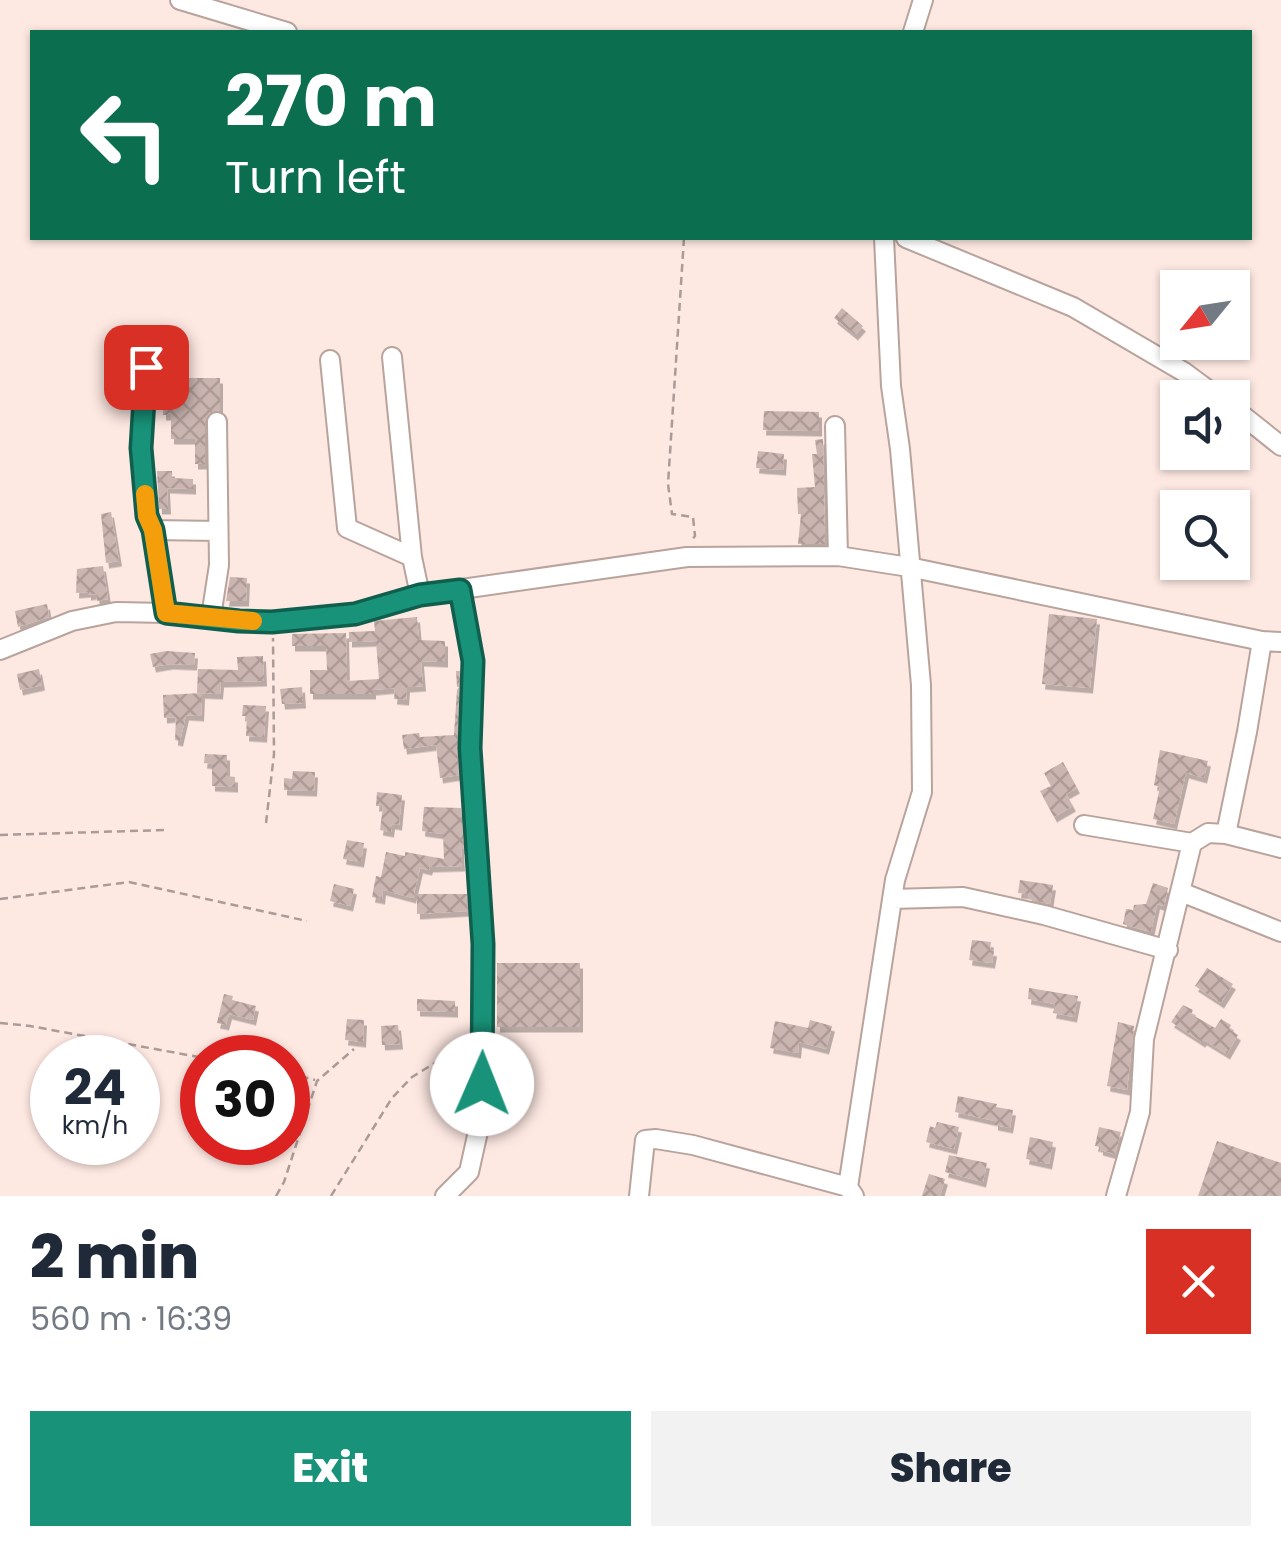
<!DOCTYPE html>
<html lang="en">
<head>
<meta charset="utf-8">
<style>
  body { margin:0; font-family:Poppins,sans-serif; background:#f2f2f3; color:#1f2937; height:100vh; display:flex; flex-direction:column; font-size:38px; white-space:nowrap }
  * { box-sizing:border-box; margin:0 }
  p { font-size:32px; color:#747a83 }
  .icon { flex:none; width:55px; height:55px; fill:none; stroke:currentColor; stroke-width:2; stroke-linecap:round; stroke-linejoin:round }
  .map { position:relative; height:1196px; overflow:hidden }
  .sheet { display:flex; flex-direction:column; background:#fff; flex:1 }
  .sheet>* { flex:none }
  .guide { position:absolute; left:30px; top:30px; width:1222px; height:210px; border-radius:0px; box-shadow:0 2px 8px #0004; background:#0b6e4f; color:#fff; overflow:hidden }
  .needle { width:65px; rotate:240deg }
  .fabs { position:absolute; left:1160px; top:270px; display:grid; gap:20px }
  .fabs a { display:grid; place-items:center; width:90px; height:90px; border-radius:0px; background:#fff; box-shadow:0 2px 8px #0004; font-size:50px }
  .speed { position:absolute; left:30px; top:1035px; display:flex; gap:20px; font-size:50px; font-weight:700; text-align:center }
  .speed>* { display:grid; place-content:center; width:130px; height:130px; border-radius:50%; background:#fff; box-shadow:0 2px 8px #0004; line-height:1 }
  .speed small { font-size:25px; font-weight:400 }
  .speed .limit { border:15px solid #d22; background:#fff; color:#111 }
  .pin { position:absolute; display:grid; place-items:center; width:85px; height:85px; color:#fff; margin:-42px; border-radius:20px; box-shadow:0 5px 15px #0006 }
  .me { position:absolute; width:110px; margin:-55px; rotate:1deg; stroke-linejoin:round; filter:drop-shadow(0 0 8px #0008) }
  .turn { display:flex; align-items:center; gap:35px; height:210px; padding:0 30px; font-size:45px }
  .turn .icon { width:130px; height:130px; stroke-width:2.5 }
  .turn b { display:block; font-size:70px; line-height:85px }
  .round { display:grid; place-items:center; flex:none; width:105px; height:105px; border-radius:0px; background:#f2f2f3 }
  .headline { display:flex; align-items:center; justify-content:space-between; height:170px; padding:0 30px }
  h1 { font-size:60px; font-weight:800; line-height:75px }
  .primary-button { display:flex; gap:20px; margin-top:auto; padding:20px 30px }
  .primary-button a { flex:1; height:115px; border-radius:0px; background:#189278; color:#fff; font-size:40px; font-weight:800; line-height:115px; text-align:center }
  .primary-button a+a { background:#f2f2f3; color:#1f2937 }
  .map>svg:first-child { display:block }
  .building { fill:url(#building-cross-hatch); filter:url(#shadow) }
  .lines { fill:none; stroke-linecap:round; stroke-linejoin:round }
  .minor-casing { stroke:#b8a39d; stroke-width:22 }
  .path { stroke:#ab9b96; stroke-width:2.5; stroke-dasharray:8 5; stroke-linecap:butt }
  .minor { stroke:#fff; stroke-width:18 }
  .route-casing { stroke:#105f4e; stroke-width:25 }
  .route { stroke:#189278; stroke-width:18 }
  .slow { stroke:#f59e0b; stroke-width:18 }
</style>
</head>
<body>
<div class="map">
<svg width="1281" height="1196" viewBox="0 0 1281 1196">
  <defs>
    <pattern id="building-cross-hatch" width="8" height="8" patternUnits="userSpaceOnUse" patternTransform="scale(2.5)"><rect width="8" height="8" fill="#cbb5b0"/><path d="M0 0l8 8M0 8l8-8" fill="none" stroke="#ae9b97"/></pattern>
    <filter id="shadow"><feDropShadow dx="3" dy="5.5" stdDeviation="0" flood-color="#0004"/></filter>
  </defs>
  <rect width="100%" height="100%" fill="#fee8e2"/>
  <!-- building -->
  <path class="building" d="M 842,308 L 863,326 L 855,335 L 834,318 Z
    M 163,378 L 220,378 L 220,410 L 210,412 L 205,421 L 205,464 L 195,464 L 195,439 L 171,439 L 171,415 L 163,415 Z
    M 764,411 L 819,412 L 819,431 L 763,430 Z
    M 823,439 L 825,544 L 798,544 L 801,514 L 798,514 L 797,488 L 815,487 L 812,454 L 817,454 L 815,440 Z
    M 758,451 L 784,454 L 783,470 L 756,468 Z
    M 157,471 L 172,471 L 172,478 L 193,479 L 193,489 L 167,488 L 168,509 L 159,509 Z
    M 111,512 L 119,561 L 106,563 L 101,514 Z
    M 103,566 L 108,599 L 97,601 L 96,594 L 88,595 L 88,592 L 76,593 L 77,569 Z
    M 230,577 L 247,578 L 246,601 L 226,601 Z
    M 47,604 L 49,617 L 18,627 L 15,611 Z
    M 1049,614 L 1097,619 L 1090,688 L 1042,684 Z
    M 417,617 L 419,640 L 445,641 L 445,662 L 421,661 L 423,686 L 407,687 L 406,700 L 394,699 L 395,688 L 373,690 L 373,694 L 310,694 L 310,670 L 327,670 L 326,646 L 292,646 L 292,634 L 346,633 L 347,681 L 379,679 L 376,641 L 349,642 L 349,632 L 375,631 L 374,621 Z
    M 166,651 L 195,653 L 194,665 L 170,664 L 153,667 L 150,654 Z
    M 263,656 L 264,681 L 221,682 L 220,694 L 197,693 L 198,669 L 238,670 L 237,657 Z
    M 39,669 L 42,685 L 20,690 L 17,674 Z
    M 456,671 L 460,671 L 458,748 L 459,775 L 440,778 L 436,745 L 404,749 L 402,735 L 419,733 L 420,737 L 454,735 L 457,690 L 459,687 L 457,687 Z
    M 302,687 L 303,703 L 282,704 L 280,689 Z
    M 202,693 L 201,716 L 186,715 L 180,741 L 175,740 L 176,717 L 164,718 L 163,695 Z
    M 243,705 L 266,706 L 264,737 L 246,736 L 247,716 L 242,716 Z
    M 1160,750 L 1208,761 L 1204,778 L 1186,773 L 1174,824 L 1153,819 L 1160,787 L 1154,785 Z
    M 205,754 L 227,755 L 227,776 L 235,777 L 235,787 L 212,786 L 212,764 L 204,763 Z
    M 1063,762 L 1077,788 L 1066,794 L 1073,806 L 1054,817 L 1040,791 L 1051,786 L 1044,773 Z
    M 293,771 L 315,772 L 314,791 L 284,790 L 284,778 L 292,779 Z
    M 377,792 L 402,795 L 399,825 L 392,824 L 391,832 L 380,830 L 383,806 L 376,806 Z
    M 424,807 L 461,808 L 464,849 L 461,849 L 462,866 L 430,867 L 429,870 L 420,868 L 413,898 L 383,890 L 382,899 L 372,897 L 376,876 L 381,877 L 386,852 L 405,856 L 405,852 L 444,859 L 443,834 L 422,831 Z
    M 347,840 L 364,843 L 361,862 L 343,859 Z
    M 1020,880 L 1053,885 L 1050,904 L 1028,899 L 1029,894 L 1018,893 Z
    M 1153,883 L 1168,888 L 1164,906 L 1157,904 L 1151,932 L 1123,924 L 1126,909 L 1133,910 L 1134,905 L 1146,904 Z
    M 334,884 L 354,889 L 350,906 L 330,901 Z
    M 417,894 L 467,894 L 468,911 L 417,914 Z
    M 972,940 L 991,942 L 990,950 L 994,951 L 992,963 L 969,960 Z
    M 497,963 L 580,963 L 580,1027 L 497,1027 Z
    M 1207,968 L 1233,984 L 1221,1003 L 1195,986 Z
    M 1029,988 L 1078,996 L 1074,1017 L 1053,1013 L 1055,1004 L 1028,999 Z
    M 224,994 L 233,996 L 232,1000 L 256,1006 L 253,1020 L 229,1014 L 226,1025 L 217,1023 Z
    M 417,999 L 455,1001 L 455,1012 L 417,1011 Z
    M 1183,1005 L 1193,1010 L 1191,1014 L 1215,1028 L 1221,1019 L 1231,1025 L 1229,1029 L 1238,1035 L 1227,1054 L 1204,1040 L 1202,1042 L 1171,1022 Z
    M 347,1019 L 364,1020 L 363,1042 L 345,1040 Z
    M 810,1020 L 832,1026 L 826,1049 L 799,1042 L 798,1053 L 770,1048 L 775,1021 L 808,1028 Z
    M 1118,1022 L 1134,1026 L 1127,1090 L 1107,1086 Z
    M 398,1025 L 400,1044 L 382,1045 L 381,1026 Z
    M 958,1096 L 997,1104 L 996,1107 L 1013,1110 L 1010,1128 L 995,1125 L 995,1121 L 955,1112 Z
    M 937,1122 L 959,1127 L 954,1149 L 926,1142 L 930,1126 L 935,1128 Z
    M 1099,1127 L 1121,1132 L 1115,1154 L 1100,1150 L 1100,1147 L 1095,1146 Z
    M 1030,1137 L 1053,1142 L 1049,1164 L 1026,1159 Z
    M 1217,1141 L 1281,1163 L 1281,1196 L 1198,1196 Z
    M 949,1155 L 987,1163 L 983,1182 L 945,1172 Z
    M 929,1174 L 945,1179 L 940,1196 L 922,1196 Z"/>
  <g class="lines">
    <defs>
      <path id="minor" d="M 180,0 L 287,32
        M 913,32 L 923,0
        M 906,238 L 1073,307 L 1184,372 L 1219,398
        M 392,357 L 412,557 L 420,595
        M 147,358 L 141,448 L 147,515 L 153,530 L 167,613
        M 330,360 L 347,528 L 412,557
        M 1232,407 L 1281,446
        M 835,426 L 838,556
        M 153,530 L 218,531
        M 211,617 L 219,565 L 217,422
        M 0,650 L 72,621 L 116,612 L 167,613 L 239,621 L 273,622 L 355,614 L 420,595 L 687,557 L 838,556 L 909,567 L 1262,641 L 1281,642
        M 1084,825 L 1192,843
        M 1226,834 L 1281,848
        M 1181,892 L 1281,932
        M 892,899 L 963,897 L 1044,915 L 1168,950
        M 445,1196 L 469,1172 L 481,1118 L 482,1084 L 483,944 L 470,748 L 473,661 L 460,589
        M 639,1196 L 645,1140 L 656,1139 L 693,1145 L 848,1187
        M 854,1196 L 848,1187 L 895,880 L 922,792 L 921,685 L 900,449 L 891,386 L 884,238
        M 1116,1196 L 1140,1112 L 1144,1039 L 1192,843 L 1208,833 L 1226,834 L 1247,732 L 1262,641"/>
    </defs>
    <!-- minor casing -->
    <use href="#minor" class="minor-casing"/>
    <!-- path -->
    <path class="path" d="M 684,238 L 668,484 L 672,514 L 693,517 L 695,536 L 690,542
      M 266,823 L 274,754 L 273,638
      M 0,835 L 164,830
      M 0,899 L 129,882 L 307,921
      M 0,1023 L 30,1026 L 204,1058
      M 288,1073 L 315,1080
      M 276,1196 L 284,1182 L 317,1081 L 354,1049
      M 331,1196 L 392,1098 L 412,1077 L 466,1044"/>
    <!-- minor -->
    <use href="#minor" class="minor"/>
  </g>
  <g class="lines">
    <defs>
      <path id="route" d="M 146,367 L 141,448 L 147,516 L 153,530 L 166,613 L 239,621 L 272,622 L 355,614 L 420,595 L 460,590 L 473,661 L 470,748 L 483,944 L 482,1084"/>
    </defs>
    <!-- route casing -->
    <use href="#route" class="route-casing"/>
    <!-- route -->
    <use href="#route" class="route"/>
    <!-- slow -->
    <path class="slow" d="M 145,494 L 147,516 L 153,530 L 166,613 L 253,621"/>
  </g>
</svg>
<div class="fabs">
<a><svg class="needle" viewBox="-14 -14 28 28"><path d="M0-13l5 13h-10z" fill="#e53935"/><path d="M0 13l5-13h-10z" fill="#747a83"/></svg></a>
<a><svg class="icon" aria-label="sound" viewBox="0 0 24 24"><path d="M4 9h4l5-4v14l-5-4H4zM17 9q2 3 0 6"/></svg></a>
<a><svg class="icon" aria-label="search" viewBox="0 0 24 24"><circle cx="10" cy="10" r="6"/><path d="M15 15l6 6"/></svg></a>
</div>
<div class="speed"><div>24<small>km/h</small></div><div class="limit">30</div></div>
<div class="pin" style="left:146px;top:367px;background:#d93025"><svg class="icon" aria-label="arrive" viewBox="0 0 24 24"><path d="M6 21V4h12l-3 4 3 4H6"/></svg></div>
<svg class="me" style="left:482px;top:1084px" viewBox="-20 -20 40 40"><circle r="19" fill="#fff"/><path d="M0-13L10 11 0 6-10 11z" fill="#189278"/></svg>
<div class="guide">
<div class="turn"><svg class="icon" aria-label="left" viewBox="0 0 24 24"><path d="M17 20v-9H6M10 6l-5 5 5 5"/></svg><div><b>270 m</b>Turn left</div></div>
</div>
</div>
<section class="sheet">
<div class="headline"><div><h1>2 min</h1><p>560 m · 16:39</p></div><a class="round" style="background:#d93025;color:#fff"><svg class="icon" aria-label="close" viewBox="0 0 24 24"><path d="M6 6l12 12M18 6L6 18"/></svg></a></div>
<div class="primary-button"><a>Exit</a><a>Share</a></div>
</section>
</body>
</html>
